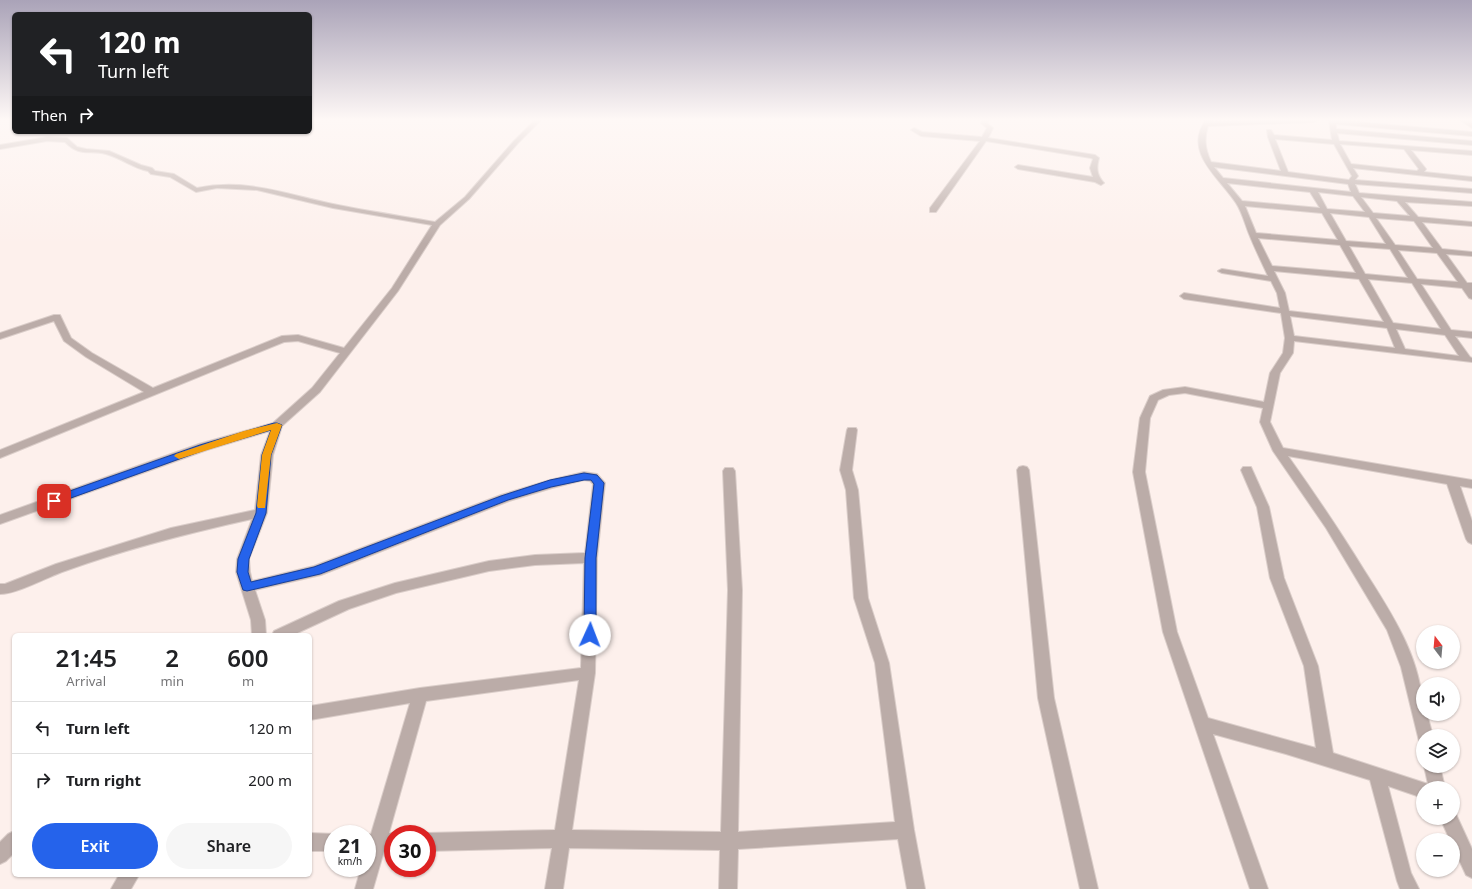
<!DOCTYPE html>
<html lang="en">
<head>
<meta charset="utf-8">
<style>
  body { margin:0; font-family:"Noto Sans",sans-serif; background:#f6f6f6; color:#202124; height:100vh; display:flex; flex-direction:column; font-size:15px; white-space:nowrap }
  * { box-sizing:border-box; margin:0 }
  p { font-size:13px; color:#757577 }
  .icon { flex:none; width:22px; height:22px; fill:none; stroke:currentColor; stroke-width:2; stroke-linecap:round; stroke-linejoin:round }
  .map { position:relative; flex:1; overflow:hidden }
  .panel { position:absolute; left:12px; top:633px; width:300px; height:244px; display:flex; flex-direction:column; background:#fff; border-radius:6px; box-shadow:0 1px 3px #0004 }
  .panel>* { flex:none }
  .top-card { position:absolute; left:12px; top:12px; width:300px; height:122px; border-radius:6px; box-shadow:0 1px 3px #0004; background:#202124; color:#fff; overflow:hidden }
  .needle { width:26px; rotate:344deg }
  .buttons { position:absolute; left:1416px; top:625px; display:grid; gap:8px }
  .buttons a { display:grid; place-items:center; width:44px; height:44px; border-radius:50%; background:#fff; box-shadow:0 1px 3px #0004; font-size:20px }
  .speed { position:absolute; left:324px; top:825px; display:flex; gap:8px; font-size:20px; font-weight:700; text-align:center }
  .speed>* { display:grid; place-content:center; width:52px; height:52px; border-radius:50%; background:#fff; box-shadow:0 1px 3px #0004; line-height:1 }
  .speed small { font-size:10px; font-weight:400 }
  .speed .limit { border:6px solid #d22; background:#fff; color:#111 }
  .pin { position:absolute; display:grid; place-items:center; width:34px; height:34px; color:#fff; margin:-17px; border-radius:8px; box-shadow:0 2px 6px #0006 }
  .me { position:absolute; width:44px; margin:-22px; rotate:2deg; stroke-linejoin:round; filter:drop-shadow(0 0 3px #0008) }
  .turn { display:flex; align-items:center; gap:14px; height:84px; padding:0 20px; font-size:18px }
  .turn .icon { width:52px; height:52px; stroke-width:2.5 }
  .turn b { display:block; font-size:28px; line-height:34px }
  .then { display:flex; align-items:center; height:38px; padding:0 20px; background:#0003; gap:8px; font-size:15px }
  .eta { display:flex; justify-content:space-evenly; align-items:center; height:68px; text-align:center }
  .eta b { font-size:24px; font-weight:600; line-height:28px }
  .cta { display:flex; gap:8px; margin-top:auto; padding:8px 20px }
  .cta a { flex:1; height:46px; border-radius:24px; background:#2563eb; color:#fff; font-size:16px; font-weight:600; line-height:46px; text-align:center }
  .cta a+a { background:#f6f6f6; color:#202124 }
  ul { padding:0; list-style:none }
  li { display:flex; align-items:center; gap:12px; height:52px; padding:0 20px; border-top:1px solid #e0e0e0 }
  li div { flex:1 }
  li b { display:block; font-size:15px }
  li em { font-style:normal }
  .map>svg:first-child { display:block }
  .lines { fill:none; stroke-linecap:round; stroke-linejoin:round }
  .street-casing { stroke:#dacdc9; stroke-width:2 }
  .street { fill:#bbaca8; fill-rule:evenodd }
  .route { fill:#2563eb; stroke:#184099 }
  .slow { fill:#f59e0b }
</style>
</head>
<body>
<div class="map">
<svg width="1472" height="889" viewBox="0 0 1472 889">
  <rect width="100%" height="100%" fill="#fdf0ec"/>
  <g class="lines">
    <defs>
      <path id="street" d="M 535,120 L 541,120 L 518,143 L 469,199 L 440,225 L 398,291 L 320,392 L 282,426 L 273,455 L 267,513 L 249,559 L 250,572 L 252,581 L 314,566 L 501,495 L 550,480 L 584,472 L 597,474 L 605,483 L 597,558 L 595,673 L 572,830 L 721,832 L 728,590 L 723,471 L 725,468 L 733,468 L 735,471 L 742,590 L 738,832 L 895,822 L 875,663 L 854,598 L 846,490 L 840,470 L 847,430 L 848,428 L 856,428 L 857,430 L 852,470 L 858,490 L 868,598 L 889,663 L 914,830 L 925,889 L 907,889 L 898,839 L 738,849 L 737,889 L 719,889 L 720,850 L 569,848 L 563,889 L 545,889 L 552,848 L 427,851 L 427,834 L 425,834 L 427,833 L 555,830 L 579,680 L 426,701 L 389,833 L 395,834 L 393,834 L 393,851 L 384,851 L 373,889 L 355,889 L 361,868 L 367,868 L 367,834 L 371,834 L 410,703 L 310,720 L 310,706 L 420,688 L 581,668 L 584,563 L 535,565 L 489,571 L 396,593 L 349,609 L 293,635 L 272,635 L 274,631 L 339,601 L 395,583 L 489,561 L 535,555 L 585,553 L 593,484 L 590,481 L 584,480 L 552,488 L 509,501 L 321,575 L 255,590 L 265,620 L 266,635 L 252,635 L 251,620 L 236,572 L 237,559 L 252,519 C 189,533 126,549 65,571 C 47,577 18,594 0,594 L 0,584 L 5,584 L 56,564 L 171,528 L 255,510 L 261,455 L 270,431 L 207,450 L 0,524 L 0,515 L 199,444 L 273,423 L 312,388 L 340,353 L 298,341 L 284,342 L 0,458 L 0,450 L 144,392 L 86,357 L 64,341 L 54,321 L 0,339 L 0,333 L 54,315 L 60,315 L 71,338 L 92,353 L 153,388 L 282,336 L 298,335 L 344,348 L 392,288 L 432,225 L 333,208 L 257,190 L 217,188 L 196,192 L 170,177 L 151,174 L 148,171 C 133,168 121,158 106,154 C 89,149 81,158 65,142 L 47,141 L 0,149 L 0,145 L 47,137 L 67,138 L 77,147 L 86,149 L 109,151 L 141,165 L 152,168 L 155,171 L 174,174 L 197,188 C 246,178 285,194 333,204 C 367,211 401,216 435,222 L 465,197 L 514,141 Z
        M 983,120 L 989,120 L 987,123 L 993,128 L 988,138 L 1095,155 L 1099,158 C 1096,169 1097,175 1104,183 L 1101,185 L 1095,182 L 1018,169 L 1015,167 L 1018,165 L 1093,177 L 1090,168 L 1093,159 L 1091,158 L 986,141 L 936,212 L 930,212 L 930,208 L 980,141 L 921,136 L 911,130 L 914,128 L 922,132 L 982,137 L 987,128 L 981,123 Z
        M 1206,120 L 1212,120 L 1210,122 L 1318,120 L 1315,122 L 1208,126 C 1204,139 1205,149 1211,162 L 1281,171 L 1268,137 L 1267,130 L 1271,130 L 1274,135 L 1332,140 L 1329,120 L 1335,120 L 1472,132 L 1472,136 L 1336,124 L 1336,129 L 1472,141 L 1472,145 L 1337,133 L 1339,141 L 1472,151 L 1472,155 L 1411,150 L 1426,169 L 1424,172 L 1472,177 L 1472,181 L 1353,168 L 1358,176 L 1355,180 L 1472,189 L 1472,193 L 1355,184 L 1359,193 L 1472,202 L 1472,206 L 1405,202 L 1418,217 L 1472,222 L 1472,226 L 1422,222 L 1442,249 L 1472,252 L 1472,256 L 1446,254 L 1467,283 L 1472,283 L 1472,299 L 1469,298 L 1462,288 L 1421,284 L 1451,330 L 1472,332 L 1472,338 L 1455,336 L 1470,357 L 1472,358 L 1472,362 L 1294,341 L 1293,353 L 1280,373 L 1270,422 L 1283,448 L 1472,480 L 1472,488 L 1460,486 L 1472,521 L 1472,544 L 1468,542 L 1466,539 L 1447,484 L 1288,456 C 1315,494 1340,531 1364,570 C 1392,614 1423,660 1423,714 L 1427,714 L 1433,736 L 1423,736 L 1423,742 L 1419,741 L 1401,667 L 1387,630 L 1326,528 L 1273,451 L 1260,422 L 1263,408 L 1185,393 L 1169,395 L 1158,400 L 1150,418 L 1145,472 L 1177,632 L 1208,718 L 1316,748 L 1304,666 L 1270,578 L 1257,507 L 1241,470 L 1243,467 L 1251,467 L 1269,507 L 1284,578 L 1318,666 L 1333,753 L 1428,784 L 1424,766 L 1440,766 L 1445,788 L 1423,788 L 1423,798 L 1388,786 L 1411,873 L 1419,889 L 1400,889 L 1397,881 L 1370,780 L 1286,754 L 1213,734 L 1268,889 L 1250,889 L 1163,632 L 1133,472 L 1140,418 L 1150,396 L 1163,390 L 1185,387 L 1264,402 L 1270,373 L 1283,353 L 1285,338 L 1281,313 L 1184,299 L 1180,296 L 1184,293 L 1280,308 L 1277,293 L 1271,281 L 1222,273 L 1218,271 L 1222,269 L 1268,276 C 1262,263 1255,249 1249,234 C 1245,224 1242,212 1236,203 C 1221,179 1182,152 1206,120 ZM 1275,139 L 1334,144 L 1352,176 L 1349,180 L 1288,172 ZM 1340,144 L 1404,149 L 1419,169 L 1417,171 L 1351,164 ZM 1214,167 L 1348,184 L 1351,192 L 1223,178 ZM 1227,183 L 1310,192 L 1320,208 L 1242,201 ZM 1318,192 L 1353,196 L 1365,212 L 1327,209 ZM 1361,197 L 1397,201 L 1410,216 L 1373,213 ZM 1245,206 L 1322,213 L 1338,240 L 1256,233 ZM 1330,213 L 1369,217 L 1386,244 L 1346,241 ZM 1376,218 L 1414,221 L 1433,248 L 1395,245 ZM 1258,238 L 1340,245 L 1356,273 L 1272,266 ZM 1349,246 L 1390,249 L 1408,278 L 1365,274 ZM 1398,250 L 1437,253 L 1458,282 L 1417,279 ZM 1274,271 L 1359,279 L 1384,322 L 1289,311 L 1285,293 ZM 1368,279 L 1412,283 L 1441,329 L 1393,323 ZM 1290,316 L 1387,328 L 1395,348 L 1294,336 ZM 1396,329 L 1445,335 L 1459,356 L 1405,349 Z
        M 1460,120 L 1467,120 L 1472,123 L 1472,128 Z
        M 1023,466 L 1027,467 L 1029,470 L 1054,698 L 1098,889 L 1080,889 L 1038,698 L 1017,470 L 1019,467 Z
        M 1453,811 L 1455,812 L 1472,849 L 1472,878 L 1466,875 L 1453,847 L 1453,840 L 1450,840 L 1440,818 L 1453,818 Z
        M 14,831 L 14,853 L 6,861 L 0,864 L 0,842 L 8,834 Z
        M 310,833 L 335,834 L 333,834 L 333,851 L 310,851 Z
        M 119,875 L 139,875 L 131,889 L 111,889 Z"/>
    </defs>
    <!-- street casing -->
    <use href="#street" class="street-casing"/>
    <!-- street -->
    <use href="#street" class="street"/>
  </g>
  <!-- sky -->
  <linearGradient id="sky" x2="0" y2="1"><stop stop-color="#aaa3b8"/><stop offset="0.49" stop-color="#fef8f6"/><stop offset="1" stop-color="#fef8f6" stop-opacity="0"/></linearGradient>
  <rect width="1472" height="244" fill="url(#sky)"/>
  <!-- route -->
  <path class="route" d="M 274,423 L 277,423 L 282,425 L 271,455 L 266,513 L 249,559 L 248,572 L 251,582 L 314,567 L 501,496 L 550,480 L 584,473 L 597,475 L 604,483 L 596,558 L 596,635 L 594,638 L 590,640 L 586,638 L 584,635 L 585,558 L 594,484 L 591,480 L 584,480 L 551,487 L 508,500 L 320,574 L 247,591 L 243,590 L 237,572 L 238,559 L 256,513 L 262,455 L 271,430 L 207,449 L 57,503 L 54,504 L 49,501 L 50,498 L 200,445 Z"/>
  <!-- slow -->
  <path class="slow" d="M 277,423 L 282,425 L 271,455 L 265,508 L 258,508 L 257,506 L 262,455 L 271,430 L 182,458 L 179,459 L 174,456 L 176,454 L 244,431 Z"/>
</svg>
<div class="buttons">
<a><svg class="needle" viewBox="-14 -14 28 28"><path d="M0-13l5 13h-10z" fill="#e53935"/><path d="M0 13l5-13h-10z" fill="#757577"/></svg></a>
<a><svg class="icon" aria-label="sound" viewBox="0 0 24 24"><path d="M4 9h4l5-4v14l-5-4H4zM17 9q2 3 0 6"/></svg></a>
<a><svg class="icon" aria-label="layers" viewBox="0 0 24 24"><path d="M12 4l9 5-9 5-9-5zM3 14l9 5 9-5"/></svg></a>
<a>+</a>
<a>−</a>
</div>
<div class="speed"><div>21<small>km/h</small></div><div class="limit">30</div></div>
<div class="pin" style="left:54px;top:501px;background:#d93025"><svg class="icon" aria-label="arrive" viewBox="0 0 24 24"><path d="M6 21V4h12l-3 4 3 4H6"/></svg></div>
<svg class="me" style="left:590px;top:635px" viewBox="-20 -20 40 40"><circle r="19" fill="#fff"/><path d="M0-13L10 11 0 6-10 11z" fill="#2563eb"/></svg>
<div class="top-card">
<div class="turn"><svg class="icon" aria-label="left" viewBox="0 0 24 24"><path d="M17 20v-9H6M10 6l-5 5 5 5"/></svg><div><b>120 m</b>Turn left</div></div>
<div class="then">Then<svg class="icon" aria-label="right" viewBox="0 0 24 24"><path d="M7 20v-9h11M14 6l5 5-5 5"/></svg></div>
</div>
<section class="panel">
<div class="eta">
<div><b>21:45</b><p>Arrival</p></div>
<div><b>2</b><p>min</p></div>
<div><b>600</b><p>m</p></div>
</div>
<ul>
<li><svg class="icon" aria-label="left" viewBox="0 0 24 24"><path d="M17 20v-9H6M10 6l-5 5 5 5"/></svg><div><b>Turn left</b></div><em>120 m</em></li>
<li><svg class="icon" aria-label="right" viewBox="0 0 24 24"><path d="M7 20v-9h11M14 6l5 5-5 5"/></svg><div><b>Turn right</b></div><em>200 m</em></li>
</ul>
<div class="cta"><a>Exit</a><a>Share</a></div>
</section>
</div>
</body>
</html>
